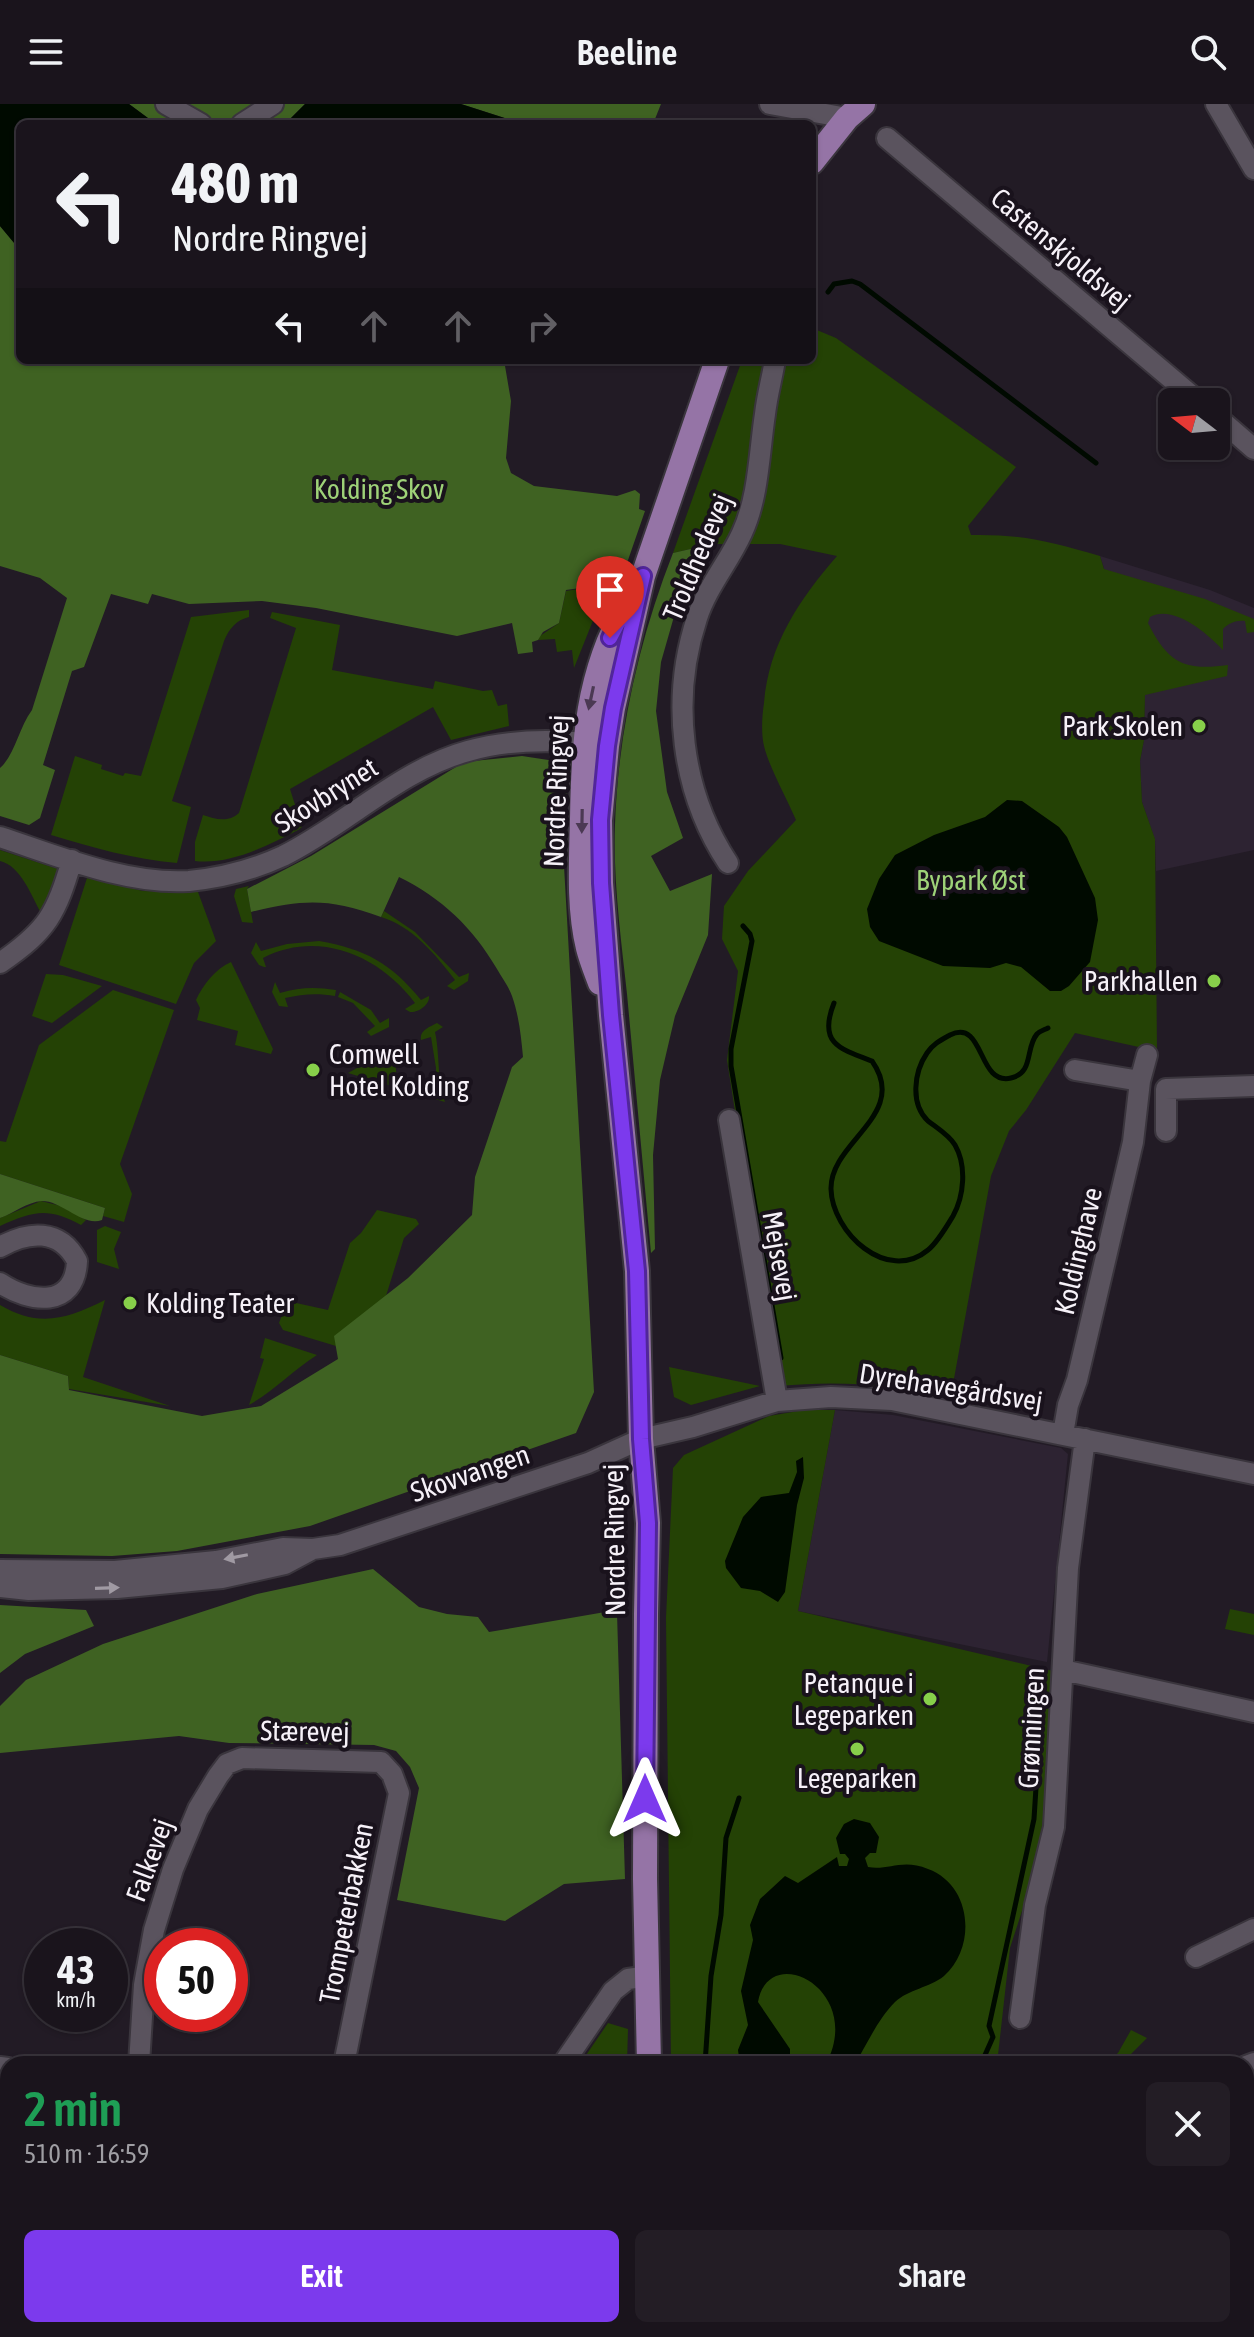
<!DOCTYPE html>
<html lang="en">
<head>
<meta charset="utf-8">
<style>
  body { margin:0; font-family:"Asap Condensed",sans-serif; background:#231d25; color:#f1f3f6; height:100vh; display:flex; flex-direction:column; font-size:30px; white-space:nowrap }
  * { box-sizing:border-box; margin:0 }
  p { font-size:26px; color:#9f9ea3 }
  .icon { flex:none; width:44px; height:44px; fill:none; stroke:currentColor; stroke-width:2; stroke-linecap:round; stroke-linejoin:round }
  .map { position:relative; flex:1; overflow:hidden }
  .drawer { position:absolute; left:0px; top:1952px; width:1254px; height:282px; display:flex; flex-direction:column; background:#1a141c; border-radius:24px 24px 0 0; box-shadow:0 2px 6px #0004,0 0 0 2px #38333b }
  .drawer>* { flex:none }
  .top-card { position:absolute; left:16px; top:16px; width:800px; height:244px; border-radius:12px; box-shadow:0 2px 6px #0004,0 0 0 2px #38333b; background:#1a141c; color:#f1f3f6; overflow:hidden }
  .needle { width:52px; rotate:286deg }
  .fabs { position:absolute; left:1158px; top:284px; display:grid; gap:16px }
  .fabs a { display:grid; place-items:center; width:72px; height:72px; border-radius:12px; background:#1a141c; box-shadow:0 2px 6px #0004,0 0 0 2px #38333b; font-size:40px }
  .speed { position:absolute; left:24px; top:1824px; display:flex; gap:16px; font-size:40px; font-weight:700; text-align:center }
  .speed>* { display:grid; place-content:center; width:104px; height:104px; border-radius:50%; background:#1a141c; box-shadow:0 2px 6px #0004,0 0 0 2px #38333b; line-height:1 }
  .speed small { font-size:20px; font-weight:400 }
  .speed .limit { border:12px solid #d22; background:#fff; color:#111 }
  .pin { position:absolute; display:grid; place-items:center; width:68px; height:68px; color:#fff; margin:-82px -34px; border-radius:50% 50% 50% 0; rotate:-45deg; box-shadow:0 0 8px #0007 }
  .pin .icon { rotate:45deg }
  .me { position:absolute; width:88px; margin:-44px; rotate:0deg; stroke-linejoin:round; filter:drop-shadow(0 0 6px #0008) }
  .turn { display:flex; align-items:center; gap:28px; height:168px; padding:0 24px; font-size:36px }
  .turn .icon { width:104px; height:104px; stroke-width:2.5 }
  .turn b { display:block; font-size:56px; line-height:68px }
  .lanes { display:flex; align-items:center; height:76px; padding:0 24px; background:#0003; justify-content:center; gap:40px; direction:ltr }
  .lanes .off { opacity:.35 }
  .round { display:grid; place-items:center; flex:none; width:84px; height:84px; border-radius:12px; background:#231d25 }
  .head { display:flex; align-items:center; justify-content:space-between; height:136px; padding:0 24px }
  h1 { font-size:48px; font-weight:600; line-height:60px; color:#1e9e55 }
  .action { display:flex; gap:16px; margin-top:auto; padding:16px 24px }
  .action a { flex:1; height:92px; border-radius:12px; background:#7c3aed; color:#fff; font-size:32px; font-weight:600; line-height:92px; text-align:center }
  .action a+a { background:#231d25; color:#f1f3f6 }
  header { display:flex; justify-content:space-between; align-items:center; height:104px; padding:0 24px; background:#1a141c; font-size:36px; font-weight:600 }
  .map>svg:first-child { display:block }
  .built { fill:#2d2332 }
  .green { fill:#244205 }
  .forest { fill:#3f6222 }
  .water { fill:#000a00 }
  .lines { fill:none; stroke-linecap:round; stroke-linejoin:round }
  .stream { stroke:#000a00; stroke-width:5 }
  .minor-casing { stroke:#3a353d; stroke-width:24 }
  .major-casing { stroke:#3a353d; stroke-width:28 }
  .minor { stroke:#5a535e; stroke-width:20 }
  .major { stroke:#9574a6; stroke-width:24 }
  .oneway { fill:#4b3953 }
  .oneway2 { fill:#a09aa3 }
  .route-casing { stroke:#51269a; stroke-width:20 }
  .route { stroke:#7c3aed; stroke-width:14 }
  .poi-dot { fill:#87cf4a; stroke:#19121c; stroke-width:3 }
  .labels { text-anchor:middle; stroke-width:8; stroke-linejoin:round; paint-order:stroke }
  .street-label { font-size:28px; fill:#f6f1f8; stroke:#19121c }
  .park-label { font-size:28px; fill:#9ed278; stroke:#19121c }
  .poi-label { font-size:28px; fill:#f6f1f8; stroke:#19121c; text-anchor:end }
</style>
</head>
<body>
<header><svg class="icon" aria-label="menu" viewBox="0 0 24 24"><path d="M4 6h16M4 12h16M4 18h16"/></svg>Beeline<svg class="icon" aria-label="search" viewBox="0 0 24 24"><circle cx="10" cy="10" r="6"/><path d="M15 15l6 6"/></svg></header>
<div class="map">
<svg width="1254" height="2233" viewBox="0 0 1254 2233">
  <rect width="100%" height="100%" fill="#221b25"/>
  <!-- built -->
  <path class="built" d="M 1100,452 L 1210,486 L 1254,504 L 1254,746 L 1156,767 L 1155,736 L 1142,698 L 1140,657 L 1144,636 L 1145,591 Z
    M 835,1306 L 893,1311 L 1061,1344 L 1068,1350 L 1047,1558 L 798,1507 Z"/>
  <!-- green -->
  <path class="green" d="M 812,224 L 836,234 L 1016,363 L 968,422 L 971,431 C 1022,430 1051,438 1100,452 L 1104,465 L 1205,495 L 1254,515 L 1254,528 L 1247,529 L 1245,517 C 1236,516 1229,519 1223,525 L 1223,546 C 1207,529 1173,500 1150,513 L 1148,519 C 1168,559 1184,567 1228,561 L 1227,572 L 1145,591 L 1144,636 L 1140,657 L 1142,698 L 1155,735 L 1157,947 L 1075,929 L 1026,1006 L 1009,1027 L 991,1072 L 951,1291 C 887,1281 842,1276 778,1282 L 727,956 L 738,867 L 722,835 L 724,802 L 748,767 L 796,716 C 787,695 769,663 764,642 C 761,629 762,612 764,599 C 769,540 799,496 837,452 L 780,440 L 712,440 L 673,449 L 742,256 L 812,256 Z
    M 609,480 L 618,485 L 594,514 L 574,564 L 572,546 L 557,548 L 555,535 L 538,536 L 540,532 L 559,519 L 566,487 Z
    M 249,506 L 249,513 C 236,516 229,525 224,537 L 172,697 L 191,703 L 177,759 C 133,755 94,744 51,731 L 75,652 L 102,661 L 101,665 L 123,672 L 125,669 L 141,672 L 191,513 Z
    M 272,508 L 340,521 L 332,566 L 433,585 L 435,577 L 483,587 L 492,586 L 498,602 L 507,600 L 509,622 L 451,636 L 433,603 L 290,685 L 302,723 L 298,726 C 267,742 230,761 195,757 L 195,738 L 203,711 C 215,715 228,719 239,709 L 296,524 L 270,514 Z
    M 0,746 L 58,765 L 48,797 L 41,809 C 31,791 21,762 0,757 Z
    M 87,774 L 143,787 L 198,788 L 216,837 L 194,859 L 176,900 L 59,861 Z
    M 249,782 L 247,785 L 253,819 L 242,818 L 234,792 L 236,785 Z
    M 384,807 L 415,828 L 459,873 L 469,869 L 468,877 L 454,886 L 447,882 L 455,876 C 436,851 412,822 381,813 Z
    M 319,837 C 365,845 391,859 421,896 L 429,892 C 430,901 418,909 410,908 L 405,905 L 415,899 C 380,852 319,825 263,854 L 266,863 L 264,863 L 259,861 L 251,849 L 256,838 L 261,847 L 287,840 Z
    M 231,858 L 273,945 L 271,950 L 235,941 L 238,927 L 197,916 L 200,904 L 196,896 C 203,881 215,865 231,858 Z
    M 46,870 L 63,871 L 102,882 L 52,919 L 32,912 Z
    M 275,878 L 280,889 C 300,883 316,883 336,886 L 335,892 C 317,889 303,890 285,894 L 288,903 L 279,902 L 272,888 Z
    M 113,886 L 174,906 L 120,1060 L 132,1090 L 124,1118 L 103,1112 L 105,1104 L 0,1070 L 0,1037 L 6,1038 L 39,941 Z
    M 340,888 L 371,906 L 380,919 L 389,914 L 389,923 L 371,932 L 367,928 L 375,922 L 353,899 L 338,893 Z
    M 437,919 L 443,923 L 435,928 C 440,950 437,979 445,998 L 348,969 L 397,942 L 403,948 L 395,952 L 397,979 L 436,987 L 436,964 L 431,933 L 421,936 C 419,926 430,923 437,919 Z
    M 41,1097 L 61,1102 L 86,1116 L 81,1121 C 47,1103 34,1107 0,1122 L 0,1114 Z
    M 377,1106 L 416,1115 L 419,1120 L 404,1134 L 386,1192 L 336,1242 L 283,1226 L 279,1219 L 287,1197 L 328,1206 L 350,1139 L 361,1129 Z
    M 105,1122 L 121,1128 L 114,1145 L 119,1165 L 97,1158 L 97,1126 Z
    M 105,1196 L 83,1273 L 170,1302 L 69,1285 L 68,1272 L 0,1251 L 0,1201 C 39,1224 67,1215 105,1196 Z
    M 265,1234 L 317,1251 C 292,1267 274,1287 249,1301 L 264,1255 L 260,1254 Z
    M 669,1263 L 760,1282 L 691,1301 L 674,1293 Z
    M 804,1306 L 835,1306 L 798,1507 L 1053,1567 L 1045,1705 L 1033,1773 L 1010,1844 L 997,1960 L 671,1960 L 666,1514 L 673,1364 L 684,1351 L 769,1312 Z
    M 1230,1505 L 1254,1510 L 1254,1531 L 1225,1525 Z
    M 608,1919 L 628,1925 L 627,1960 L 580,1960 Z
    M 1131,1926 L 1147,1934 L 1121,1960 L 1104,1960 L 1118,1949 Z
    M 1254,2032 L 1254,2093 L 1246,2093 L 1246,2035 Z
    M 752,2226 L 829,2226 L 828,2233 L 785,2233 Z"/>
  <!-- forest -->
  <path class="forest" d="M 129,0 L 305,0 L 285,20 L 156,20 Z
    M 461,0 L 661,0 L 653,20 L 523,20 Z
    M 0,122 L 20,146 L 20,256 L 504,256 L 511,297 L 506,354 L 511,369 L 534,382 L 617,392 L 635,386 L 640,390 L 639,405 L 645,407 L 618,485 L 609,480 L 566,486 L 559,519 L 543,528 L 538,536 L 532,538 L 533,548 L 518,550 L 512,519 L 457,532 L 316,504 L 262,497 L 189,500 L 152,490 L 148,500 L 111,490 L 84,563 L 72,567 L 43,661 L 55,666 L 40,714 L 29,721 L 0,712 L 0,664 C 15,651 19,623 32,606 L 67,494 L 40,474 L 0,462 Z
    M 712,440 L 679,495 L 661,558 L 656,607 L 667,688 L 683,734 L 651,752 L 670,787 L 712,770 L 708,831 L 675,912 L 660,976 L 653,1051 L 655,1145 L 651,1149 C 643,1063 635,976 627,890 C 621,834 613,777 615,721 C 618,628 639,536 673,449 Z
    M 522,652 L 555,657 L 568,676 L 562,727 L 594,1288 L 576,1329 L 310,1422 L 177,1447 L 112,1452 L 0,1450 L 0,1251 L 68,1272 L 69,1286 L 202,1312 L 261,1302 L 338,1255 L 334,1232 L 408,1174 L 472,1111 L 475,1073 L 512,963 L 523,953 C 521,932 519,912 512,892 C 509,883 502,874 497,865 C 473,824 442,794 399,773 L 381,813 C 329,794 304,795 251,808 L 247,785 L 311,752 L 464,658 Z
    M 0,1070 L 105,1104 L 102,1116 C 82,1123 63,1097 42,1097 C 27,1098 14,1109 0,1114 Z
    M 373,1465 L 419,1503 L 447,1510 L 478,1513 L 489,1528 L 611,1507 L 617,1509 L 625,1775 L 564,1780 L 505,1817 L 397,1796 L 419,1684 L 410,1663 L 396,1647 L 374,1641 L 229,1639 L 179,1632 L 0,1649 L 0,1602 L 26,1576 L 103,1540 L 257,1490 Z
    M 0,1501 L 86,1506 L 94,1522 L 25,1550 L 0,1569 Z"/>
  <!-- water -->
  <path class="water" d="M 0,0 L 129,0 L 156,20 L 20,20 L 20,146 L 0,122 Z
    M 305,0 L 461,0 L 523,20 L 285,20 Z
    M 1007,696 L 1022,697 L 1059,723 L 1067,733 L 1095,794 L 1098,816 L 1090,858 L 1069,882 L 1061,887 L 1050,887 L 1021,863 L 1006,859 L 990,864 L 943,862 L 879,837 L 870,823 L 867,805 L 879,775 L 895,751 L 934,731 L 985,713 Z
    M 803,1353 L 804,1374 L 797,1401 L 785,1488 L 778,1498 L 760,1487 L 741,1484 L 726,1464 L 725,1457 L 743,1413 L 761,1393 L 789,1389 L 797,1368 L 796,1357 Z
    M 854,1715 L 870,1719 L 879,1733 L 876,1749 L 870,1749 L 865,1754 L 868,1763 C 888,1767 902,1754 928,1765 C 972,1781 977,1843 944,1872 C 929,1884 909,1885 895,1898 C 878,1915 867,1940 855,1960 L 826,1960 C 865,1886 769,1836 758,1898 L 790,1945 L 790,1960 L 740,1960 L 738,1946 L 748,1921 L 741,1887 L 753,1836 L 750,1821 L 760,1795 L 785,1772 L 798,1779 L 837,1753 L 839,1762 L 847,1762 L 849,1755 L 845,1750 L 840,1750 L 836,1734 L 844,1720 Z"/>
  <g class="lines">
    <!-- stream -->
    <path class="stream" d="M 828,188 L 834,180 L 852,177 L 860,180 L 1096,359
      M 743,822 L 750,830 L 752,837 L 731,945 L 731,962 L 781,1254
      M 834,899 C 818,939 839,945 872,957 C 910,1011 830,1037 831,1085 C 832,1128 887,1180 928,1146 C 937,1139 947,1122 953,1112 C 964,1092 967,1062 955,1041 C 949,1031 937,1024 928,1017 C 910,1000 914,968 927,949 C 933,940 941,936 950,931 C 985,914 977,982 1011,974 C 1034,969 1025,944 1037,930 C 1040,927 1044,926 1048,924
      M 985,1951 L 993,1933 L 989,1922 L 1034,1715 L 1041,1605
      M 705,1960 L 711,1872 L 721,1811 L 726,1734 L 739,1694
      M 1048,2226 L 1051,2233"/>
    <defs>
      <path id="minor" d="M 166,0 L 201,20
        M 770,0 L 847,14
        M 1216,0 L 1254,65
        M 242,20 L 273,0
        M 887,34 L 1199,298
        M 1216,312 L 1254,345
        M 0,733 C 58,752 127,781 189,777 C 220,774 255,765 283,752 C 346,721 399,666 468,647 C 511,635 556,635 601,641
        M 728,759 C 681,688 670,595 697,514 C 707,483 729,458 742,429 C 759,392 759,349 765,310 C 767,292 772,274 775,256
        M 0,859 C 48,826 56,810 72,756
        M 1075,966 L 1140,977
        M 729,1016 L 777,1297
        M 1166,1027 L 1166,985 L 1254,982
        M 0,1143 C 28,1127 60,1124 77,1157 C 75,1205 30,1199 0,1179
        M 1063,1330 L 1068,1301 L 1077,1276 L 1133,1038 L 1140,977 L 1147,951
        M 0,1466 L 115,1467 L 216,1457 L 283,1444 L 313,1445 L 340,1441 L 588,1359 L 641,1335 L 693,1323 L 777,1297 L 831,1293 L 892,1296 L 1254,1370
        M 0,1483 L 29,1486 L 117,1484 L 222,1474 L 285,1460 L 313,1445
        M 1063,1566 L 1254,1608
        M 1196,1853 L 1254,1825
        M 1020,1914 L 1035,1801 L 1054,1723 L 1068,1464 L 1085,1335
        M 139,1960 L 144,1881 L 154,1826 L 173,1765 L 198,1705 L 218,1672 L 227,1660 L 242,1654 L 381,1658 L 392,1670 L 399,1689 L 344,1960
        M 563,1960 L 613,1887 L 628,1875 L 649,1872
        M 1246,1962 L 1254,1959
        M 0,1963 L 8,1964
        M 551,2226 L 572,2228
        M 83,2233 L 85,2226
        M 410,2233 L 413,2226"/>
      <path id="major" d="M 812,58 L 847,14 L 863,0
        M 600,879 C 596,868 591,856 588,844 C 578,804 581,757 582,715 C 583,639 587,570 626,502
        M 649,1960 L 645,1775 L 646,1510 L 648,1419 L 641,1335 L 637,1167 L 611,911 L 601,779 L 600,716 L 607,642 L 613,604 L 643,472 L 717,256
        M 641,2227 L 666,2233"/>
    </defs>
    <!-- minor casing -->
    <use href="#minor" class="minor-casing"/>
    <!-- major casing -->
    <use href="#major" class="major-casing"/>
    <!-- minor -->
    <use href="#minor" class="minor"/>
    <!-- major -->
    <use href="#major" class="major"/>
  </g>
  <!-- one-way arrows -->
  <defs><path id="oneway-solid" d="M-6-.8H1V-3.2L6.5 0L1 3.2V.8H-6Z" transform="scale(2)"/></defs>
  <g class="oneway">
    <use href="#oneway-solid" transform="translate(591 594) rotate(102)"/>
    <use href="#oneway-solid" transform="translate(582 717) rotate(91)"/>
  </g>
  <g class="oneway2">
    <use href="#oneway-solid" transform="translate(236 1453) rotate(169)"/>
    <use href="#oneway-solid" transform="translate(107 1484) rotate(-2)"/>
  </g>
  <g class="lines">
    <defs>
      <path id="route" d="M 610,534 L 643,472 L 613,604 L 607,642 L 600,716 L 601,779 L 611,911 L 637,1167 L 641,1335 L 648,1419 L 645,1695"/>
    </defs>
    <!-- route casing -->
    <use href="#route" class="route-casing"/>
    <!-- route -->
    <use href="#route" class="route"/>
  </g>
  <!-- markers -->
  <g class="poi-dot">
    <circle cx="1199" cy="622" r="8"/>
    <circle cx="1214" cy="877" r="8"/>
    <circle cx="313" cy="966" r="8"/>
    <circle cx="130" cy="1199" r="8"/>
    <circle cx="930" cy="1595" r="8"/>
    <circle cx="857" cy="1645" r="8"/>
  </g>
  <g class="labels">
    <!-- street labels -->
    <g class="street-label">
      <text transform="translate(1061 145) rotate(40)" y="10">Castenskjoldsvej</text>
      <text transform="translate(697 453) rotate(-67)" y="10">Troldhedevej</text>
      <text transform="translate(556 687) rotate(-88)" y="10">Nordre Ringvej</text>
      <text transform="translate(326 691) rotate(-32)" y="10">Skovbrynet</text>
      <text transform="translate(1078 1147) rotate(-77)" y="10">Koldinghave</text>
      <text transform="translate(780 1152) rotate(80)" y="10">Mejsevej</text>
      <text transform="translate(951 1283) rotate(9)" y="10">Dyrehavegårdsvej</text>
      <text transform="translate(470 1369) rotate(-19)" y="10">Skovvangen</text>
      <text transform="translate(614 1436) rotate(-91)" y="10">Nordre Ringvej</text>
      <text transform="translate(1031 1624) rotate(-87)" y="10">Grønningen</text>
      <text transform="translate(305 1627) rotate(1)" y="10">Stærevej</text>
      <text transform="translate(149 1756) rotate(-70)" y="10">Falkevej</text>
      <text transform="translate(346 1809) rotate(-79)" y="10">Trompeterbakken</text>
    </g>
    <!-- park labels -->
    <g class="park-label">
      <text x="379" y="395">Kolding Skov</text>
      <text x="971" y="786">Bypark Øst</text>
    </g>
    <!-- poi labels -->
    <g class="poi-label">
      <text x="1183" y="632">Park Skolen</text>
      <text x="1198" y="887">Parkhallen</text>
      <text x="329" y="960" text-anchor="start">Comwell<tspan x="329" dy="32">Hotel Kolding</tspan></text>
      <text x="146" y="1209" text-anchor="start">Kolding Teater</text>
      <text x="914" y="1589">Petanque i<tspan x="914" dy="32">Legeparken</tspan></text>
      <text x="857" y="1684" text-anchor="middle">Legeparken</text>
    </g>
  </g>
</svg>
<div class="fabs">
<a><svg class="needle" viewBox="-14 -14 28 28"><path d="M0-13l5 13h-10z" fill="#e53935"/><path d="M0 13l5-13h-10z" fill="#9f9ea3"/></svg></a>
</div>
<div class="speed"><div>43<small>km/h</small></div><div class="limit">50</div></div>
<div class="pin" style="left:610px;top:534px;background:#d93025"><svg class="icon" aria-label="arrive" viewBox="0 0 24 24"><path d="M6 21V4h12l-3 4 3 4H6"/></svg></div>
<svg class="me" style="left:645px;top:1695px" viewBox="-20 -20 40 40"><path d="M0-17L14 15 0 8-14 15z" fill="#7c3aed" stroke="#fff" stroke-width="4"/></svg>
<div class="top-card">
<div class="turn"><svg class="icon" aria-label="left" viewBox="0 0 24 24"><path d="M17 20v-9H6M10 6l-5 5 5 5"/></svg><div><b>480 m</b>Nordre Ringvej</div></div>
<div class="lanes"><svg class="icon" aria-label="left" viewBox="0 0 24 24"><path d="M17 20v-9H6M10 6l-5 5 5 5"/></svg><svg class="icon off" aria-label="ahead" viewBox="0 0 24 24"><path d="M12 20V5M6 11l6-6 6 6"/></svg><svg class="icon off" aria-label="ahead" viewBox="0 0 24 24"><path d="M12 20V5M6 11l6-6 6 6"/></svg><svg class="icon off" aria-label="right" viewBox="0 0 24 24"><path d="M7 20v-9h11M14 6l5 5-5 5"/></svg></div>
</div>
<section class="drawer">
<div class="head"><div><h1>2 min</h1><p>510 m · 16:59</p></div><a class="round"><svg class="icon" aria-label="close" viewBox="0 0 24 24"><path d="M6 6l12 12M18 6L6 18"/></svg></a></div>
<div class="action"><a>Exit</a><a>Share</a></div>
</section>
</div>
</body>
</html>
